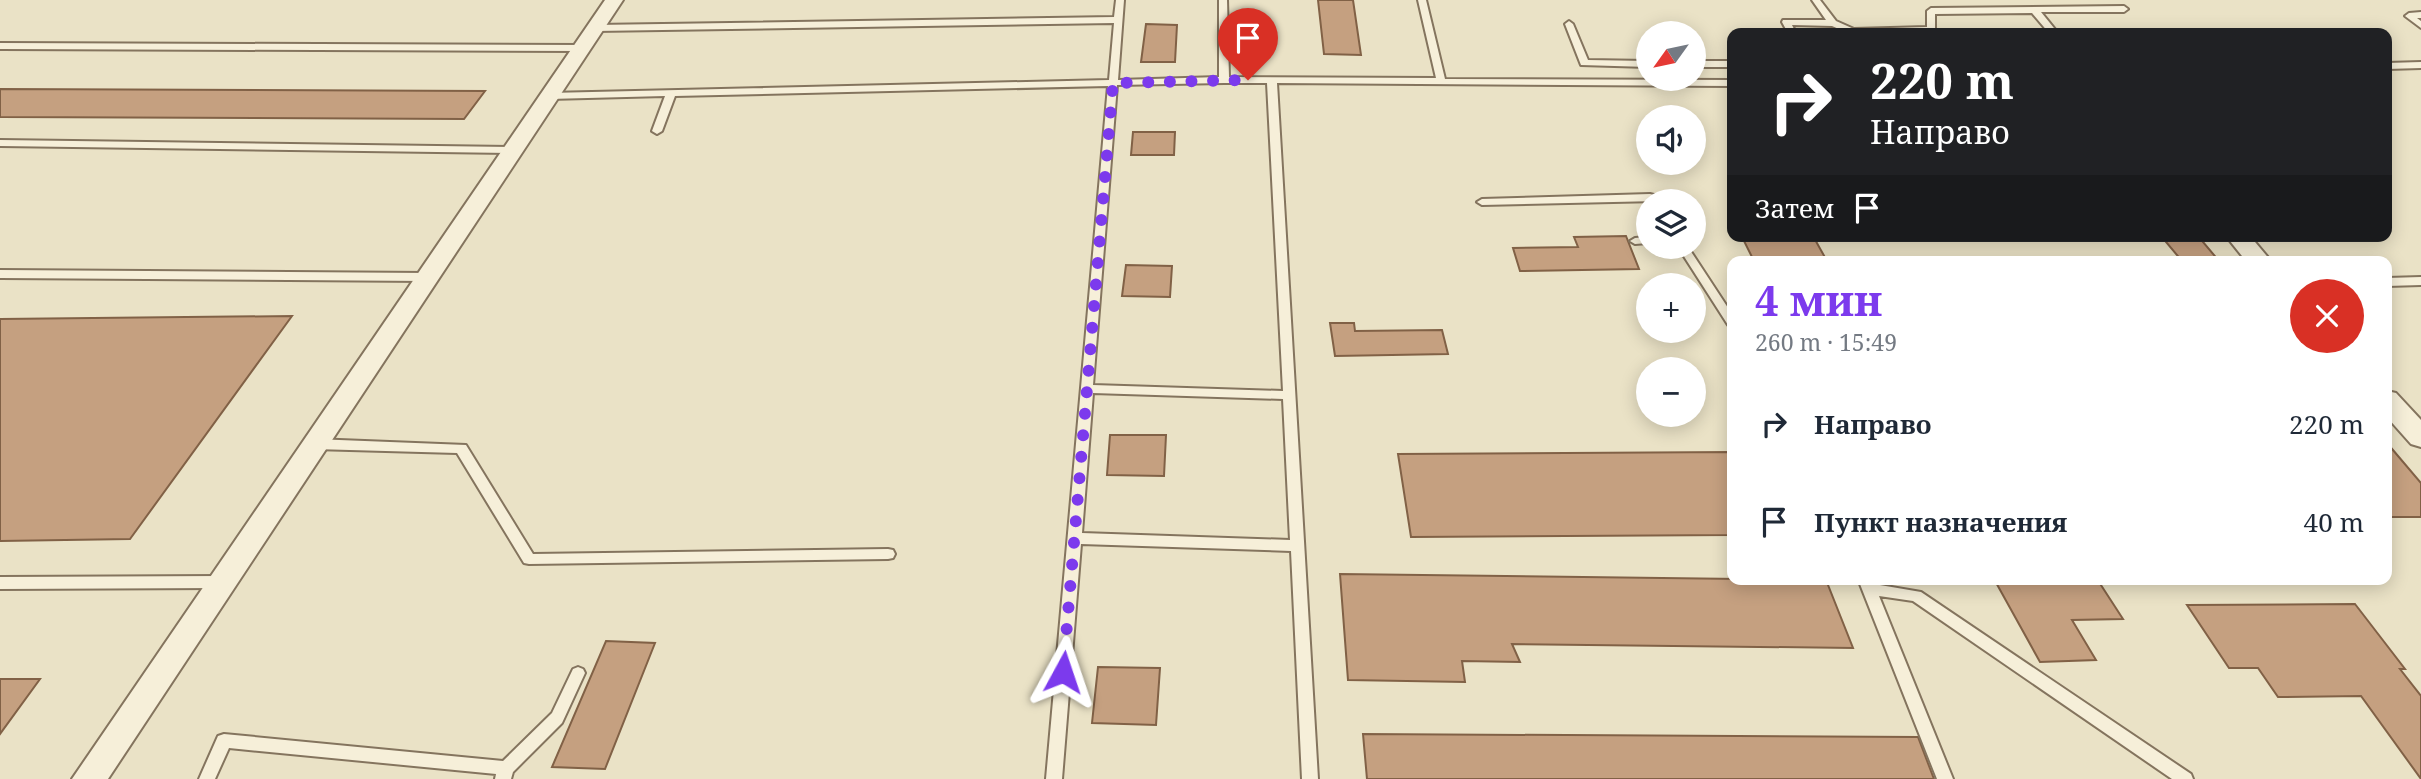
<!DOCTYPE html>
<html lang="ru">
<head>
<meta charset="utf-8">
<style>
  body { margin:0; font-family:"Noto Serif",serif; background:#f6f6f7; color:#1f2937; height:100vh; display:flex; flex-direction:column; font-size:26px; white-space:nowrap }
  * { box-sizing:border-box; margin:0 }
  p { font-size:23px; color:#747a83 }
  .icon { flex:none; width:38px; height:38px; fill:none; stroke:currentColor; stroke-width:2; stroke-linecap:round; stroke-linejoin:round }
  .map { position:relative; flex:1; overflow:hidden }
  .side { position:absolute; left:1727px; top:256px; width:665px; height:329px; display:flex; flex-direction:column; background:#fff; border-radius:14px; box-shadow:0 4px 18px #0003 }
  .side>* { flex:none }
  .banner { position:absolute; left:1727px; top:28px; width:665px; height:214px; border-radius:14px; box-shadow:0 4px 18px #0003; background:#202124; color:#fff; overflow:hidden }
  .needle { width:46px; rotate:237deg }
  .tools { position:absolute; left:1636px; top:21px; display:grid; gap:14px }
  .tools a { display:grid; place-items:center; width:70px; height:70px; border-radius:50%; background:#fff; box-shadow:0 4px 18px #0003; font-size:35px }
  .pin { position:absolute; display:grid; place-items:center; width:60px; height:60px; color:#fff; margin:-72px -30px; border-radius:50% 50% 50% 0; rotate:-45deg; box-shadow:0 0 7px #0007 }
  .pin .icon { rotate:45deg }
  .me { position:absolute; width:77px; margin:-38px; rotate:5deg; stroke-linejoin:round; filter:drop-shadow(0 0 5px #0008) }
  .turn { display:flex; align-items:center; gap:24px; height:147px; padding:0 28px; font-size:32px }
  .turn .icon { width:91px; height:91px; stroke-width:2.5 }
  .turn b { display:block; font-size:49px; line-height:60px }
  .then { display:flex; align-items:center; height:66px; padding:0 28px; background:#0003; gap:14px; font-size:26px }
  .round { display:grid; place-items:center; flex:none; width:74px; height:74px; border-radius:37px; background:#f6f6f7 }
  .overview { display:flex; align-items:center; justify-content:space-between; height:119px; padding:0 28px }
  h1 { font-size:42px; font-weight:700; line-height:52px; color:#7c3aed }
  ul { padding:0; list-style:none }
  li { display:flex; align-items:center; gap:21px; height:98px; padding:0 28px }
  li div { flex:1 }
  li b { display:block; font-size:26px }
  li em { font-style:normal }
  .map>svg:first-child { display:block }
  .building { fill:#c5a080; stroke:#816146; stroke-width:2 }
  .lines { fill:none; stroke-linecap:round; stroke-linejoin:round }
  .service-casing { stroke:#84745e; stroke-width:4 }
  .minor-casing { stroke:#84745e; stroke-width:4 }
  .service { fill:#f6efd9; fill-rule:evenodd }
  .minor { fill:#f6efd9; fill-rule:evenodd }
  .route { stroke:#7c3aed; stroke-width:12; stroke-dasharray:0 21.6 }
</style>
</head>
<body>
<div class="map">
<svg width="2421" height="779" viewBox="0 0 2421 779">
  <rect width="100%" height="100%" fill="#eae2c6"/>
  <!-- building -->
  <path class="building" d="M 1318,0 L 1353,0 L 1361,55 L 1324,54 Z
    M 1146,24 L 1177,25 L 1175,62 L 1141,62 Z
    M 0,89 L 485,91 L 464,119 L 0,117 Z
    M 1133,132 L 1175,132 L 1174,155 L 1131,155 Z
    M 1626,236 L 1639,269 L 1520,271 L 1513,248 L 1578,247 L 1574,237 Z
    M 1783,236 L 1813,236 L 1827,261 L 1754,261 L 1743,239 Z
    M 2161,236 L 2198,236 L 2219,261 L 2182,261 Z
    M 1126,265 L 1172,266 L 1170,297 L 1122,296 Z
    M 292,316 L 130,539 L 0,541 L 0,319 Z
    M 1330,323 L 1354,323 L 1355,331 L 1442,330 L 1448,354 L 1335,356 Z
    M 1110,435 L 1166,435 L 1164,476 L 1107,475 Z
    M 2387,443 L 2421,483 L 2421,517 L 2387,517 Z
    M 1732,452 L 1732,535 L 1411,537 L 1398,454 Z
    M 1340,574 L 1826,580 L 1853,648 L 1512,644 L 1520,662 L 1462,661 L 1465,682 L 1348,680 Z
    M 1994,579 L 2097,579 L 2123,619 L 2072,620 L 2096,660 L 2040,662 Z
    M 2355,604 L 2405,669 L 2400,669 L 2421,696 L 2421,779 L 2361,696 L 2278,697 L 2258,668 L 2229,668 L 2187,605 Z
    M 606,641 L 655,643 L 605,769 L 552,767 Z
    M 1098,667 L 1160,668 L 1156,725 L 1092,723 Z
    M 0,679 L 40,679 L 0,734 Z
    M 1363,734 L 1918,737 L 1934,779 L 1367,779 Z"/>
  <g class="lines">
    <defs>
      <path id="service" d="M 1116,0 L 1124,0 L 1118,80 L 1219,77 L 1219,0 L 1227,0 L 1229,77 L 1436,78 L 1418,0 L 1426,0 L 1445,79 L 1732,80 L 1732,86 L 1277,83 L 1318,779 L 1302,779 L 1291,551 L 1081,544 L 1062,779 L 1046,779 L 1108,86 L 675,96 L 662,131 L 657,134 L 652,131 L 665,96 L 549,99 L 544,96 L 549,93 L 1109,80 L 1114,23 L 595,31 L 591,28 L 595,25 L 1114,17 ZM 1224,83 L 1267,83 L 1283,391 L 1093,385 L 1117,85 ZM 1093,393 L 1283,399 L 1290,540 L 1082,533 Z
        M 1812,0 L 1820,0 L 1836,21 L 1854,29 L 1927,27 L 1927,11 L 1931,8 L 2124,6 L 2128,9 L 2124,12 L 2041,12 L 2058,33 L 2049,33 L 2032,13 L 1935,14 L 1935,29 L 1931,32 L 1848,33 L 1832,26 L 1792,25 L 1796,33 L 1788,33 L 1782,22 L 1783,20 L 1826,20 Z
        M 2421,12 L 2421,18 L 2417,18 L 2421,21 L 2421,28 L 2405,16 L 2409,13 Z
        M 1569,21 L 1573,24 L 1588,60 L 1648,61 L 1648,67 L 1581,65 L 1565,24 Z
        M 0,43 L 582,45 L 587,48 L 582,51 L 0,49 Z
        M 1694,61 L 1732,61 L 1732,67 L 1694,67 Z
        M 2421,62 L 2421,68 L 2387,69 L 2387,63 Z
        M 0,140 L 513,147 L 518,150 L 513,153 L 0,146 Z
        M 1650,194 L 1654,195 L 1658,201 L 1482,205 L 1477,202 L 1482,199 Z
        M 1648,237 L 1648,243 L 1635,244 L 1630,241 L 1635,238 Z
        M 1678,247 L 1688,247 L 1732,314 L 1732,326 L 1728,325 Z
        M 0,270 L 427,273 L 433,277 L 427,281 L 0,278 Z
        M 2421,277 L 2421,285 L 2387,286 L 2387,278 Z
        M 314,439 L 466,445 L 533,554 L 888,549 L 893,550 L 895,554 L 893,558 L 888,559 L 529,564 L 524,563 L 457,453 L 314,449 L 309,447 L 308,444 L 309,441 Z
        M 221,576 L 226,578 L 228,582 L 226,586 L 221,588 L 0,589 L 0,577 Z
        M 1858,579 L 1872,579 L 1874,584 L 1921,592 L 2191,774 L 2193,779 L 2172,779 L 1913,601 L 1879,596 L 1953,779 L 1937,779 Z
        M 578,667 L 583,669 L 585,673 L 562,723 L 513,772 L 511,779 L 495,779 L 496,774 L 229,748 L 215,779 L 199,779 L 218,736 L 224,734 L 503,761 L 552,713 L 573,669 Z"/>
      <path id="minor" d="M 605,0 L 623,0 L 108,779 L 72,779 Z
        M 2226,236 L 2250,236 L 2271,261 L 2246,261 Z
        M 2387,391 L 2396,393 L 2421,420 L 2421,447 L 2411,444 L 2387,417 Z"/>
    </defs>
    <!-- service casing -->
    <use href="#service" class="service-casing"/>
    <!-- minor casing -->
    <use href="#minor" class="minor-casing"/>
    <!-- service -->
    <use href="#service" class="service"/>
    <!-- minor -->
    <use href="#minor" class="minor"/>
  </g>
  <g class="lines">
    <!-- route -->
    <path class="route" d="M 1063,672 L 1113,83 L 1248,80"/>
  </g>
</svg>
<div class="tools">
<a><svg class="needle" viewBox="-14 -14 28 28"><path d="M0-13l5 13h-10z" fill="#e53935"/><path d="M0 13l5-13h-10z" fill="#747a83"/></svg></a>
<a><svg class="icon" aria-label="sound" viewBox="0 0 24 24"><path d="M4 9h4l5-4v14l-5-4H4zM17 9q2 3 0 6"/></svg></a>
<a><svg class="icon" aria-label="layers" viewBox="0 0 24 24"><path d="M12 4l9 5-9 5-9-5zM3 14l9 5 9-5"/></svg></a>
<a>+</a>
<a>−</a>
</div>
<div class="pin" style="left:1248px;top:80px;background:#d93025"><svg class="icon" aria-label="arrive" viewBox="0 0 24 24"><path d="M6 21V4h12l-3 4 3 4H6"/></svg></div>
<svg class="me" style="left:1063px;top:672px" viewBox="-20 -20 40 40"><path d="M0-17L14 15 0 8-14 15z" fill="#7c3aed" stroke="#fff" stroke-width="4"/></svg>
<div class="banner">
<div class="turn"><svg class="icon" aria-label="right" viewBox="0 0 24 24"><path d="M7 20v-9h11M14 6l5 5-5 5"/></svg><div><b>220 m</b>Направо</div></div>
<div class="then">Затем<svg class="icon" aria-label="arrive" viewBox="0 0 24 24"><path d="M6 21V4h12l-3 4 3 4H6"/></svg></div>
</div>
<section class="side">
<div class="overview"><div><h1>4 мин</h1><p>260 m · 15:49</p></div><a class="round" style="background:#d93025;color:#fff"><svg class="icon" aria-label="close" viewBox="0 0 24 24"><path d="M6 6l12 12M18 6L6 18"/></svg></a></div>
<ul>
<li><svg class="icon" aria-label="right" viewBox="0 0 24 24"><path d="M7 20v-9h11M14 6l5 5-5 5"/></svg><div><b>Направо</b></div><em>220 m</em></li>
<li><svg class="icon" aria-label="arrive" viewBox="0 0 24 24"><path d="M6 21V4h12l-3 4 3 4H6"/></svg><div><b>Пункт назначения</b></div><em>40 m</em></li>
</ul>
</section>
</div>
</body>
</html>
